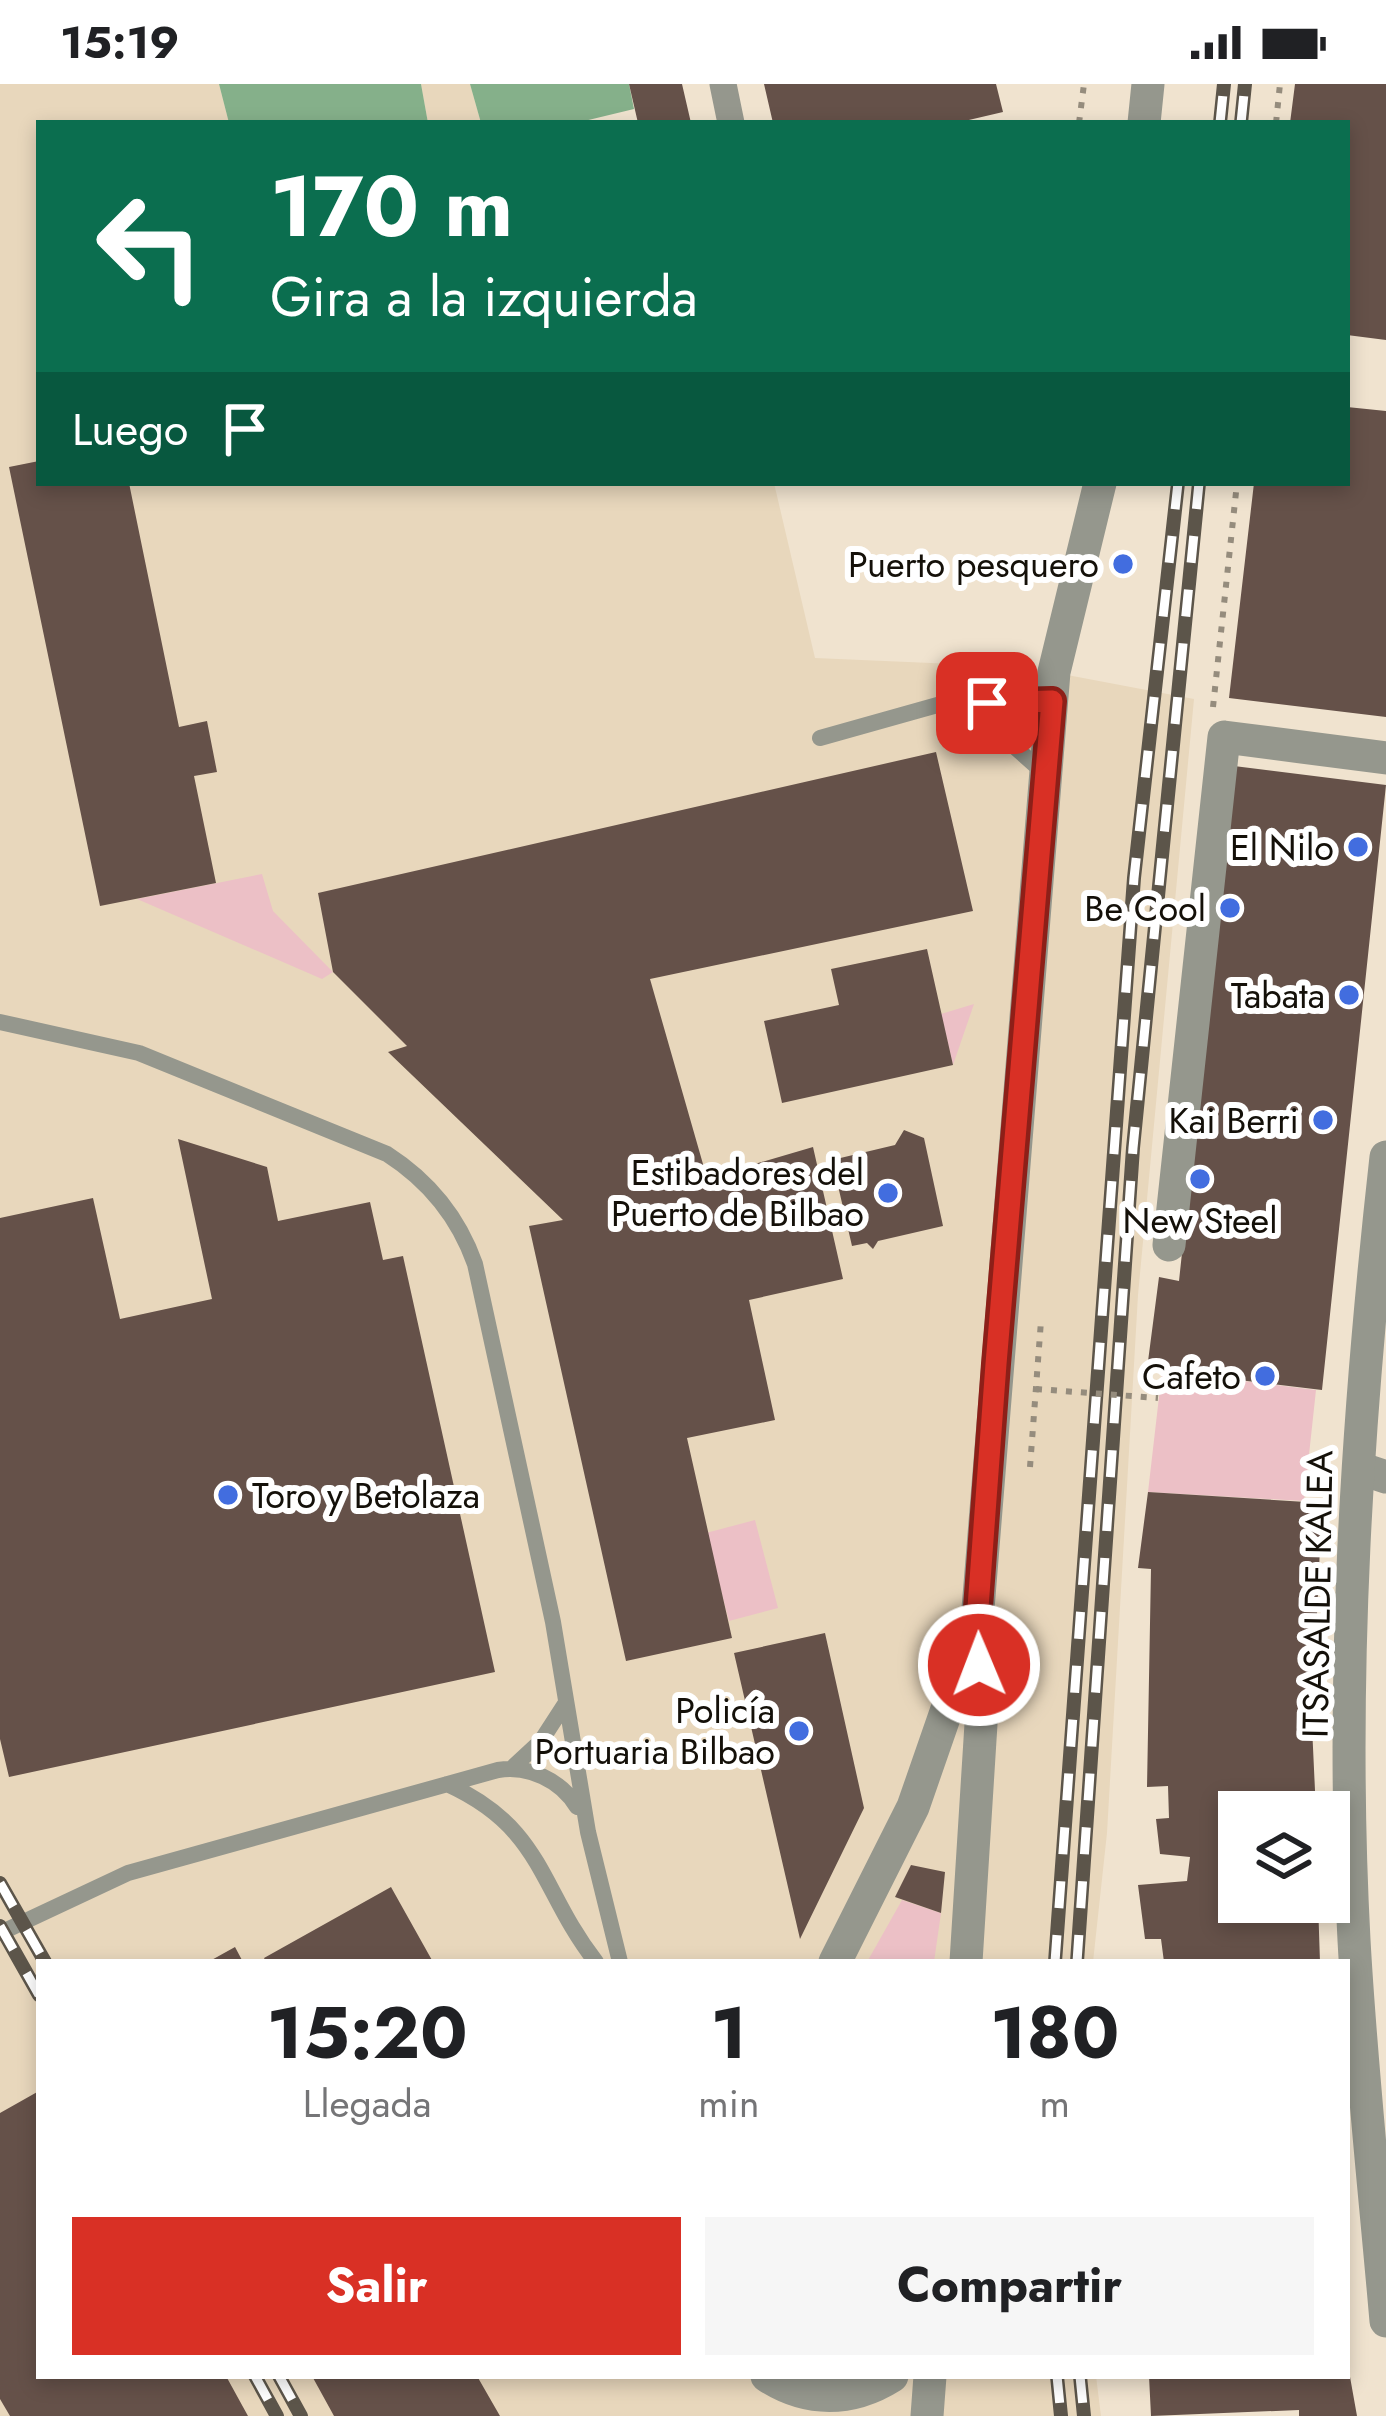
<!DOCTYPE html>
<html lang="es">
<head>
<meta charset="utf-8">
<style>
  body { margin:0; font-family:Jost,sans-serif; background:#f6f6f6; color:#202124; height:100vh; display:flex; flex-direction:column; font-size:45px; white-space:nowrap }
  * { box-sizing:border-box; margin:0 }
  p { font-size:39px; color:#757577 }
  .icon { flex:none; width:66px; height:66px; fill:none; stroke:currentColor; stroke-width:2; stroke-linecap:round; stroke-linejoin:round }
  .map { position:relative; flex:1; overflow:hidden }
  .details { position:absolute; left:36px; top:1875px; width:1314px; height:420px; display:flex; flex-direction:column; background:#fff; border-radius:0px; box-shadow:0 6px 18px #0003 }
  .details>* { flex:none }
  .hud { position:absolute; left:36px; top:36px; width:1314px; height:366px; border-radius:0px; box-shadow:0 6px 18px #0003; background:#0b6e4f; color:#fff; overflow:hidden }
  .controls { position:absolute; left:1218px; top:1707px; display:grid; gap:24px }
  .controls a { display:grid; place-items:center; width:132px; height:132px; border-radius:0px; background:#fff; box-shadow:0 6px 18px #0003; font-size:60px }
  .pin { position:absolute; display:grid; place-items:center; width:102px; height:102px; color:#fff; margin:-51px; border-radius:24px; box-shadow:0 6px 18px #0006 }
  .me { position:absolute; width:132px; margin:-66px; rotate:359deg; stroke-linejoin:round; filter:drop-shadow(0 0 9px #0008) }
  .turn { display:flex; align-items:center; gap:42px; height:252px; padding:0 36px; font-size:54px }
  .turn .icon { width:156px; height:156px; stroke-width:2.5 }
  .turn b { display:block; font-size:84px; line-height:102px }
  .then { display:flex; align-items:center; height:114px; padding:0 36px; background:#0003; gap:24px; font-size:45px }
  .eta { display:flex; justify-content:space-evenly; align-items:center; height:204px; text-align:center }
  .eta b { font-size:72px; font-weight:700; line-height:84px }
  .primary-button { display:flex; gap:24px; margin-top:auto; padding:24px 36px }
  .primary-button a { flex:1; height:138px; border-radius:0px; background:#d93025; color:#fff; font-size:48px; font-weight:700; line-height:138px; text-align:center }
  .primary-button a+a { background:#f6f6f6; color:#202124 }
  .status { display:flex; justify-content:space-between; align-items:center; height:84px; padding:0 60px; background:#fff; direction:ltr }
  .status svg { height:33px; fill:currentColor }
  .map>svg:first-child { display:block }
  .built { fill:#e8d7bc }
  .green { fill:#ecc0c6 }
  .water { fill:#85b08a }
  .building { fill:#655149 }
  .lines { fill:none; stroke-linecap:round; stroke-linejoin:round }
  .path { stroke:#958c7d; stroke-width:6; stroke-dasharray:6 9; stroke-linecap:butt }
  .service { stroke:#95978d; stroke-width:16 }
  .pedestrian { stroke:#95978d; stroke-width:27 }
  .minor { stroke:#95978d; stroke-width:33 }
  .tertiary { stroke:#95978d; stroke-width:33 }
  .rail-casing { stroke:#5c554a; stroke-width:14 }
  .rail { stroke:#fff; stroke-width:9; stroke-dasharray:27; stroke-linecap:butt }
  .path-bridge { stroke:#958c7d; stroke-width:6; stroke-dasharray:6 9; stroke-linecap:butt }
  .route-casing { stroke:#8d1f18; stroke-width:30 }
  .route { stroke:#d93025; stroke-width:21 }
  .poi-dot { fill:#426ddf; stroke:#fff; stroke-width:4.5 }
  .labels { text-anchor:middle; stroke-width:12; stroke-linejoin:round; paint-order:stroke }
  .poi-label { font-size:36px; fill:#141009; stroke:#fff; text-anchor:end }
  .street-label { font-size:36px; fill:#141009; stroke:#fff }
</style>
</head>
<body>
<div class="status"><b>15:19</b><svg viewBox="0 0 49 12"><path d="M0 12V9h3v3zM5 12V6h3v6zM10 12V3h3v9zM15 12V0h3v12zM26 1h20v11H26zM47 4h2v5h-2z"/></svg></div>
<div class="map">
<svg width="1386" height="2332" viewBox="0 0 1386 2332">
  <rect width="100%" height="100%" fill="#f0e3cf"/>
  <!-- built -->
  <path class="built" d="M 0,0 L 219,0 L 229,39 L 39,39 L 39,399 L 774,399 L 815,574 L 1025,583 L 1194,615 L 1138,1211 L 1107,1749 L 1093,1878 L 39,1878 L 39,2292 L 1096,2292 L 1101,2332 L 0,2332 Z
    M 421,0 L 470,0 L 481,39 L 428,39 Z"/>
  <!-- green -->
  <path class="green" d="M 262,790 L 273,827 L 333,888 L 322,895 L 137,815 Z
    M 974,920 L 953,981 L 941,930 Z
    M 1162,1287 L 1316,1306 L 1304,1417 L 1148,1408 Z
    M 755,1436 L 778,1524 L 729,1537 L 706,1449 Z
    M 902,1816 L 941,1829 L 934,1878 L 867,1878 Z"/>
  <!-- water -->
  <path class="water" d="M 219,0 L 421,0 L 428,39 L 229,39 Z
    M 470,0 L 629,0 L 634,25 L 576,39 L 481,39 Z"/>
  <!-- building -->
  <path class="building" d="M 629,0 L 682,0 L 691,39 L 638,39 Z
    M 764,0 L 996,0 L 1003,28 L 956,39 L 773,39 Z
    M 1295,0 L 1386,0 L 1386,256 L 1347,251 L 1347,39 L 1290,39 Z
    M 1347,323 L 1386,327 L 1386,633 L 1229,614 L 1254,399 L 1347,399 Z
    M 39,377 L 39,399 L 129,399 L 179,643 L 207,637 L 217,688 L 194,692 L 216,799 L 100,822 L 9,383 Z
    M 936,668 L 973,827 L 650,895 L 707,1094 L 813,1063 L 843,1195 L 749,1216 L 775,1336 L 687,1354 L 732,1554 L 626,1577 L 529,1142 L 563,1136 L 388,968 L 407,962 L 333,888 L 318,809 Z
    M 1234,682 L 1386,701 L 1322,1306 L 1147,1285 L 1159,1193 L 1179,1197 Z
    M 927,865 L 953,981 L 782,1019 L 764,937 L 839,921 L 831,885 Z
    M 904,1046 L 924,1054 L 943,1142 L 878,1157 L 873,1165 L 867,1159 L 852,1162 L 832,1076 L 895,1061 Z
    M 178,1055 L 267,1083 L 278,1137 L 370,1118 L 383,1176 L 403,1172 L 495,1588 L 9,1693 L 0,1655 L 0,1134 L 93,1114 L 120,1235 L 212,1215 Z
    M 1148,1408 L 1322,1419 L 1312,1642 L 1316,1728 L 1239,1728 L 1239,1818 L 1318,1818 L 1320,1878 L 1164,1878 L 1161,1855 L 1145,1855 L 1138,1801 L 1187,1797 L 1190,1773 L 1160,1770 L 1156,1735 L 1169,1734 L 1168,1702 L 1147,1703 L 1151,1485 L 1138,1484 Z
    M 825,1549 L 864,1724 L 800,1855 L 734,1569 Z
    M 911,1781 L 945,1788 L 941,1829 L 895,1813 Z
    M 391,1803 L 433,1878 L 266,1878 L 264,1874 Z
    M 235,1863 L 243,1878 L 208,1878 Z
    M 39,2007 L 39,2292 L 226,2292 L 248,2332 L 10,2332 L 0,2315 L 0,2029 Z
    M 1347,2276 L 1357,2332 L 1299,2332 L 1299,2326 L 1151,2332 L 1149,2292 L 1347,2292 Z
    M 312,2292 L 477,2292 L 500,2332 L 334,2332 Z"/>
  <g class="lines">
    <!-- path -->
    <path class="path" d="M 1079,39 L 1084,0
      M 1276,39 L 1280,0
      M 1213,623 L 1237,399
      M 1030,1383 L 1041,1237"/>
    <!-- service -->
    <path class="service" d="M 941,621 L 1008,657 L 1044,689
      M 820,654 L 941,620 L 1052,617
      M 0,938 L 139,969 L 387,1070 C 429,1097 458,1132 475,1180 L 553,1538 L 588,1748 L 620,1878
      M 512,1684 L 541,1657 L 565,1620
      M 447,1700 C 544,1744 539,1805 596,1878
      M 0,1849 L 128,1789 L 498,1686 C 528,1681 561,1696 577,1723"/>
    <!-- pedestrian -->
    <path class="pedestrian" d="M 723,0 L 731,39"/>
    <!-- minor -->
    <path class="minor" d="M 1144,39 L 1148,0
      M 1169,1161 L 1224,653 L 1386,674
      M 1359,1384 L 1386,1393
      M 835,1878 L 913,1723 L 971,1556
      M 966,1878 L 982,1624 L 977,1537 L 1054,588 L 1100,399
      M 767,2292 C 807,2318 851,2318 892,2292
      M 927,2332 L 930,2292"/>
    <!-- tertiary -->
    <path class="tertiary" d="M 1386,1073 C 1357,1332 1340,1594 1354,1856 C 1361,1983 1375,2110 1386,2237"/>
    <defs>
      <path id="rail" d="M 1220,39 L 1224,0
        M 1241,39 L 1245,0
        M 0,1799 L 45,1878
        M 0,1842 L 39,1911
        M 1055,1878 L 1134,794 L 1178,399
        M 1077,1878 L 1133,1064 L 1199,399
        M 255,2292 L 277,2332
        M 279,2292 L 301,2332
        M 1057,2292 L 1061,2332
        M 1080,2292 L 1084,2332"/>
    </defs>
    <!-- rail casing -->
    <use href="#rail" class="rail-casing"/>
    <!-- rail -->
    <use href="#rail" class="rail"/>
    <!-- path-bridge -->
    <path class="path-bridge" d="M 1036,1305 L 1158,1314"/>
  </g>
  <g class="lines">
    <defs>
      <path id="route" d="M 979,1581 L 977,1537 L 996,1280 L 1052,617 L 987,619"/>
    </defs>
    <!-- route casing -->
    <use href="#route" class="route-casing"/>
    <!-- route -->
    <use href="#route" class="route"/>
  </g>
  <!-- markers -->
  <g class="poi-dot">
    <circle cx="1123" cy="480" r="12"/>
    <circle cx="1358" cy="763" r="12"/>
    <circle cx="1230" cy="824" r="12"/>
    <circle cx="1349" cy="911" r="12"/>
    <circle cx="1323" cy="1036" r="12"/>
    <circle cx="1200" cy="1095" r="12"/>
    <circle cx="888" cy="1109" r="12"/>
    <circle cx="1265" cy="1292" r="12"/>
    <circle cx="228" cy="1411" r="12"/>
    <circle cx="799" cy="1647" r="12"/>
  </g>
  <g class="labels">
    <!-- poi labels -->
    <g class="poi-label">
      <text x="1099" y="493">Puerto pesquero</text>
      <text x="1334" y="776">El Nilo</text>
      <text x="1206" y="837">Be Cool</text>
      <text x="1325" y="924">Tabata</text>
      <text x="1299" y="1049">Kai Berri</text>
      <text x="864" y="1101">Estibadores del<tspan x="864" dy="41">Puerto de Bilbao</tspan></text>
      <text x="1200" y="1149" text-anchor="middle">New Steel</text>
      <text x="1241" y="1305">Cafeto</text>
      <text x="252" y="1424" text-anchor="start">Toro y Betolaza</text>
      <text x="775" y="1639">Policía<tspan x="775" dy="41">Portuaria Bilbao</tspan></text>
    </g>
    <!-- street labels -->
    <g class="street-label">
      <text transform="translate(1317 1510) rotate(-89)" y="13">ITSASALDE KALEA</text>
    </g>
  </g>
</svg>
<div class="controls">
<a><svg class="icon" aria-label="layers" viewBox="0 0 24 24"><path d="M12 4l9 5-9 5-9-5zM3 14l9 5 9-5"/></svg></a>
</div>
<div class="pin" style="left:987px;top:619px;background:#d93025"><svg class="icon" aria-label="arrive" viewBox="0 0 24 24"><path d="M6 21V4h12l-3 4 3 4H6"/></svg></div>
<svg class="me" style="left:979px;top:1581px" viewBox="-20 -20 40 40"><circle r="17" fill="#d93025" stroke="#fff" stroke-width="3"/><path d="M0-11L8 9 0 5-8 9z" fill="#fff"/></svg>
<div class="hud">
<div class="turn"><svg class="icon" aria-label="left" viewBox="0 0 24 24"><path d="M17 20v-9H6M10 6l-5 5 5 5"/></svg><div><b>170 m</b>Gira a la izquierda</div></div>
<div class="then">Luego<svg class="icon" aria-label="arrive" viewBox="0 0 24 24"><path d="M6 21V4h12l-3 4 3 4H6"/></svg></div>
</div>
<section class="details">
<div class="eta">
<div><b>15:20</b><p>Llegada</p></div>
<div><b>1</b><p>min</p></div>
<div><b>180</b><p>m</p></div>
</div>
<div class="primary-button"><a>Salir</a><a>Compartir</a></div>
</section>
</div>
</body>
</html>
